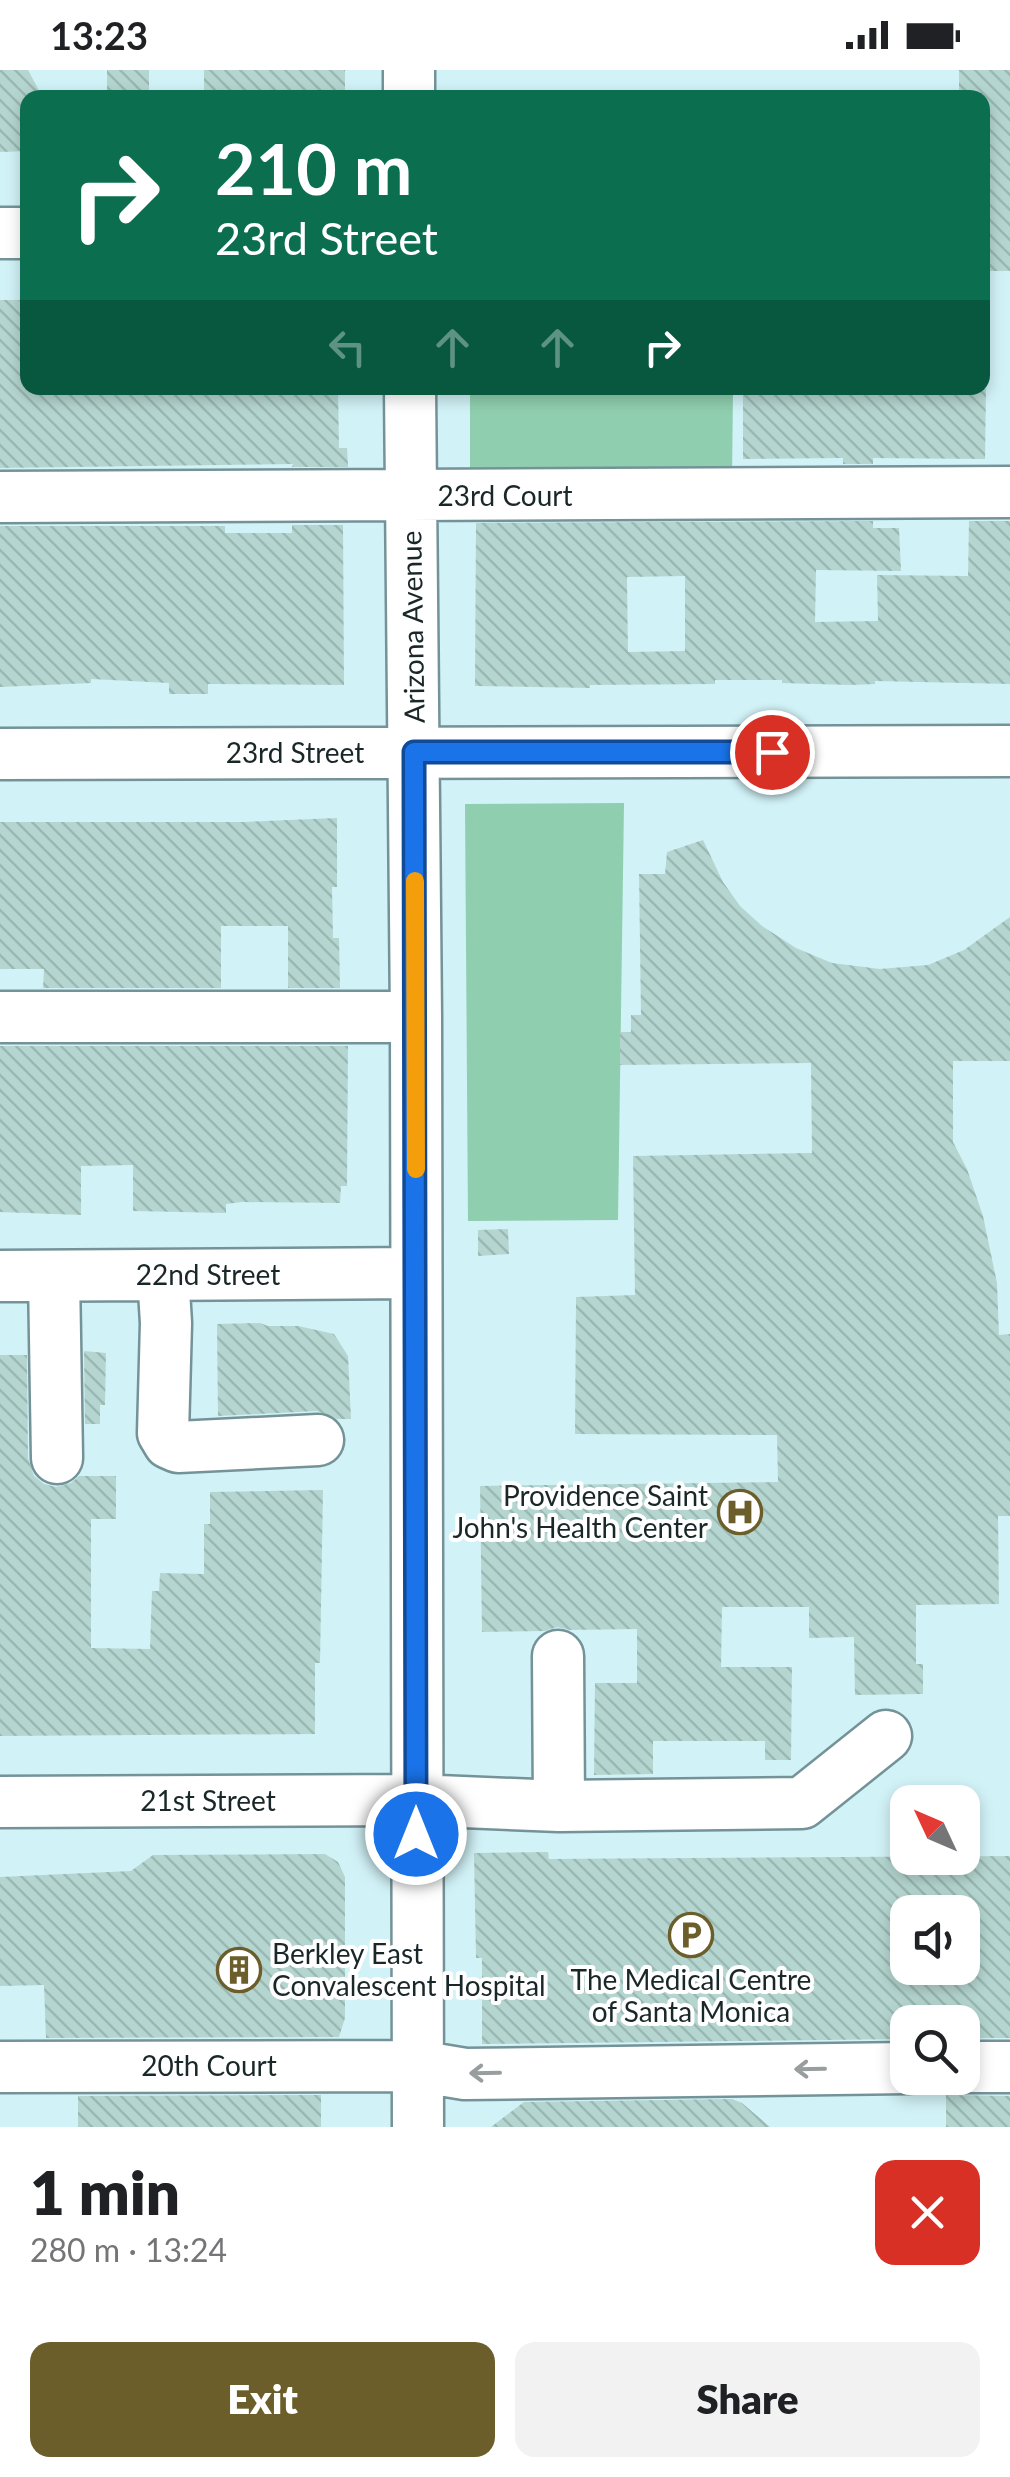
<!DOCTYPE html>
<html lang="en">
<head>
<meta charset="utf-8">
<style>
  body { margin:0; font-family:Lato,sans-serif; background:#f2f2f2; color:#202124; height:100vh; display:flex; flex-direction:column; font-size:38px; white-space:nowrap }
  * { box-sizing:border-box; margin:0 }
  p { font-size:32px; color:#757577 }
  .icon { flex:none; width:55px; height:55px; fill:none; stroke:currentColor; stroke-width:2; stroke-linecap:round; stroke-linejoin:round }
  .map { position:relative; height:2057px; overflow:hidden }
  .sheet { display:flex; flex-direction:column; background:#fff; flex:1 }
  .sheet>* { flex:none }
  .top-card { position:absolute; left:20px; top:20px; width:970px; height:305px; border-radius:20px; box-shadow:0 5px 15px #0003; background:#0b6e4f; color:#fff; overflow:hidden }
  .needle { width:65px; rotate:314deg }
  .fabs { position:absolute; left:890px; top:1715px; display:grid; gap:20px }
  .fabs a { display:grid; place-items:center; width:90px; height:90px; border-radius:20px; background:#fff; box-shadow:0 5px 15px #0003; font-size:50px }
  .pin { position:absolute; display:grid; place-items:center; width:85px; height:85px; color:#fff; margin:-42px; border:5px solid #fff; border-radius:50%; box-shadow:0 2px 10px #0007 }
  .me { position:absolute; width:110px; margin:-55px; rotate:0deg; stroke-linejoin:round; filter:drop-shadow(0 0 8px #0008) }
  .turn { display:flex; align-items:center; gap:35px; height:210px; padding:0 30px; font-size:45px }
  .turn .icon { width:130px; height:130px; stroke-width:2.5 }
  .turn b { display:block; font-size:70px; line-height:85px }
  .lanes { display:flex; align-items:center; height:95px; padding:0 30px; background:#0003; justify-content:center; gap:50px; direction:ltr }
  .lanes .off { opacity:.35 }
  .round { display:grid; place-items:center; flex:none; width:105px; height:105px; border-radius:20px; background:#f2f2f2 }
  .summary { display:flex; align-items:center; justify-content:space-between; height:170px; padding:0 30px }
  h1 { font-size:60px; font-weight:800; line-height:75px }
  .cta { display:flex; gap:20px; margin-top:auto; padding:20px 30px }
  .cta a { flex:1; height:115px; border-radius:20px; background:#6c5e2b; color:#fff; font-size:40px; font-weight:800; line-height:115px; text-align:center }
  .cta a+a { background:#f2f2f2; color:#202124 }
  .status { display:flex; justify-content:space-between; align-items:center; height:70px; padding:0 50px; background:#fff; direction:ltr }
  .status svg { height:28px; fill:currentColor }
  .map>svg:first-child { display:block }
  .garden { fill:#8fceae }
  .building { fill:url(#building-back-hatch); fill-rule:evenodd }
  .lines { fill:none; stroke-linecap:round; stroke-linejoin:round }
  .minor-casing { stroke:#749398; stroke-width:55 }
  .minor { stroke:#fff; stroke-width:50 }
  .oneway { stroke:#989e9e }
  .route-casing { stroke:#114b97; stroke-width:25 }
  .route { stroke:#1a73e8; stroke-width:18 }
  .slow { stroke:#f59e0b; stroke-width:18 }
  .labels { text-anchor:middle; stroke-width:8; stroke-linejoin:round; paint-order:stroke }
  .street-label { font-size:28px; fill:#1a2728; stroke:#fff }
  .poi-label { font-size:28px; fill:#1a2728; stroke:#fff; text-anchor:end }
</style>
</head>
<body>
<div class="status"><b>13:23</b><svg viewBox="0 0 49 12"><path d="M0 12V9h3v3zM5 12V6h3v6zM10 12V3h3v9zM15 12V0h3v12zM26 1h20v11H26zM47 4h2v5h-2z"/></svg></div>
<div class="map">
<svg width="1010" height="2057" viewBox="0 0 1010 2057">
  <defs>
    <pattern id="building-back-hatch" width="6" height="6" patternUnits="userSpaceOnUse" patternTransform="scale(2.5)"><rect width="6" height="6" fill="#b5d6d0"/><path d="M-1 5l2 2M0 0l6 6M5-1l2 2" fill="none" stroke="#9bb8b3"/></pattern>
  </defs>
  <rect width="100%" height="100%" fill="#d1f2f7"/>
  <!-- garden -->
  <path class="garden" d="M 470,320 L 733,321 L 732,408 L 470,407 Z
    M 624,733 L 618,1150 L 468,1151 L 465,734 Z"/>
  <!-- building -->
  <path class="building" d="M 0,0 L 28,0 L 43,28 L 26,28 L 28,81 L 0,82 Z
    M 107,0 L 149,0 L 149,28 L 107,28 Z
    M 204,0 L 345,0 L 345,28 L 204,28 Z
    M 959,0 L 1010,0 L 1010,201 L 982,201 L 982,28 L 959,28 Z
    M 0,230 L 28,230 L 28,318 L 338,318 L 339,378 L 347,378 L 348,397 L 292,397 L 293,394 L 0,398 Z
    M 743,318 L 986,318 L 985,389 L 873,388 L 873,394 L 843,394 L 843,388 L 743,389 Z
    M 873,451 L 873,458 L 899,458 L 901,501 L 816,500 L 815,552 L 878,551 L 877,505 L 968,506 L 969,451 L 1010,451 L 1010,614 L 875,611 L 875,614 L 851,615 L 782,613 L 782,610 L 715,610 L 715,614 L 590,615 L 590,618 L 475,616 L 476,453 ZM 685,506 L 685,581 L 628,582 L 627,507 Z
    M 292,455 L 343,455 L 344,615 L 208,614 L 208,624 L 169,624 L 169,613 L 91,609 L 91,613 L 0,617 L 0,456 L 225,456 L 225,463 L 292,463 Z
    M 337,748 L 337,817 L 332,817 L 333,868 L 339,868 L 340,918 L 288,918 L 288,856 L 221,856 L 221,918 L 43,918 L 44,899 L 0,899 L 0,752 L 244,752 Z
    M 703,770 L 723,812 L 740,836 L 762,856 L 796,878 L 832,893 L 880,899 L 928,895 L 964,880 L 1010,847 L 1010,991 L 953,991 L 953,1072 L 967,1099 L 983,1146 L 997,1213 L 999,1265 L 1010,1264 L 1010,1446 L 998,1446 L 999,1534 L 916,1535 L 916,1594 L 923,1594 L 923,1624 L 855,1625 L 854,1567 L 809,1568 L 809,1537 L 722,1537 L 721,1597 L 792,1597 L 791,1690 L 765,1690 L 765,1671 L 653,1671 L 653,1704 L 594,1705 L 595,1613 L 637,1613 L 637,1559 L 570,1560 L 557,1557 L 545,1561 L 482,1562 L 480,1416 L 778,1412 L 777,1365 L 575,1364 L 576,1227 L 635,1225 L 633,1086 L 812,1083 L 811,993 L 620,995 L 620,962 L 631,962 L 631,945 L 641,945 L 639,804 L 665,804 L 667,782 Z
    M 0,976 L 348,976 L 347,1116 L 341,1116 L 340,1133 L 242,1132 L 226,1134 L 226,1143 L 133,1141 L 133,1095 L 81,1096 L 81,1145 L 0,1142 Z
    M 508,1159 L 509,1184 L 478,1186 L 478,1160 Z
    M 260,1253 L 268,1256 L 298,1256 L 334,1264 L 348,1286 L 351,1349 L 337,1349 L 317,1341 L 218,1346 L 217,1254 Z
    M 84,1281 L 106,1283 L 105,1335 L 100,1335 L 100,1354 L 85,1354 Z
    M 0,1285 L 27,1285 L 28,1388 L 34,1406 L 44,1414 L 56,1417 L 71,1413 L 79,1406 L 116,1406 L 116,1449 L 91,1449 L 91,1578 L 150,1579 L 152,1521 L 159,1521 L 160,1503 L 204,1504 L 204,1454 L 210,1454 L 210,1422 L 323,1420 L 320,1593 L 315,1593 L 315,1664 L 0,1666 Z
    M 548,1782 L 549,1789 L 1010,1786 L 1010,1968 L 962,1968 L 962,1952 L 908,1952 L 908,1969 L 482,1974 L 482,1888 L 476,1888 L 474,1783 ZM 908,1842 L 962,1842 L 962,1898 L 908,1898 Z
    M 325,1784 L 338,1792 L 345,1807 L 345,1948 L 339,1967 L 46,1968 L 44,1915 L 0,1916 L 0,1807 L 131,1801 L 153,1785 Z
    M 321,2025 L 321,2057 L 78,2057 L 78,2026 Z
    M 946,2025 L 1010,2026 L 1010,2057 L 946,2057 Z
    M 732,2029 L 742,2033 L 770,2057 L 491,2057 L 524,2032 Z"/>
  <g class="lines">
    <defs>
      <path id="minor" d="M 409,28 L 409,0
        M 0,163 L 28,163
        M 410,318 L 416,947 L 418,2057
        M 0,427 L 1010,422
        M 0,684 L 1010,681
        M 0,947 L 416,947
        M 163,1205 L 166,1253 L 163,1363 L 169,1373 L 178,1377 L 318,1370
        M 0,1206 L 415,1203
        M 54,1206 L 57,1388
        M 558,1586 L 559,1736
        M 0,1732 L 415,1730 L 559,1736 L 802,1733 L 886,1666
        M 0,1997 L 417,1996 L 465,2004 L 908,1998
        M 962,1997 L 1010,1997"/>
    </defs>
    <!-- minor casing -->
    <use href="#minor" class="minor-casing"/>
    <!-- minor -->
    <use href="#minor" class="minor"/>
  </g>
  <!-- one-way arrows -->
  <defs><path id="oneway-shaft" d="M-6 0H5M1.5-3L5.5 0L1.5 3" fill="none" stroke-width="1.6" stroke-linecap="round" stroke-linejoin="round" transform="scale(2.5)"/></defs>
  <g class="oneway">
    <use href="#oneway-shaft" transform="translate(810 1999) rotate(179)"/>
    <use href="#oneway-shaft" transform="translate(485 2003) rotate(179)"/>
  </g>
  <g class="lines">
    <defs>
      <path id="route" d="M 416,1764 L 414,682 L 772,682"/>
    </defs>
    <!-- route casing -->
    <use href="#route" class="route-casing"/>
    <!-- route -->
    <use href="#route" class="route"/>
    <!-- slow -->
    <path class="slow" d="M 415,811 L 416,1099"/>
  </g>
  <!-- icons -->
  <defs>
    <symbol id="hospital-ring" viewBox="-11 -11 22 22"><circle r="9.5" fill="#fff" stroke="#6c5e2b" stroke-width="1.5"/><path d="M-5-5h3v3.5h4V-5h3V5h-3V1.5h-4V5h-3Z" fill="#6c5e2b"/></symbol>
    <symbol id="parking-ring" viewBox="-11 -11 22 22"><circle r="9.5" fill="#fff" stroke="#6c5e2b" stroke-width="1.5"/><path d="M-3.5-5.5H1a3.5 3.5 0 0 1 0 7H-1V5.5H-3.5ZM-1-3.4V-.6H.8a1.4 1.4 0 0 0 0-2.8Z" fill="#6c5e2b"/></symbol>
    <symbol id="building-ring" viewBox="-11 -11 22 22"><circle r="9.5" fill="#fff" stroke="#6c5e2b" stroke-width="1.5"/><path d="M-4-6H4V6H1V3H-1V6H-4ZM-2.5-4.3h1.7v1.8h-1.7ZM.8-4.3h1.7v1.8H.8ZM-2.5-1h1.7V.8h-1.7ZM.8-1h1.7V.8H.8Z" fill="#6c5e2b"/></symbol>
  </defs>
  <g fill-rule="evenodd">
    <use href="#hospital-ring" x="715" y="1417" width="50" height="50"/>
    <use href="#parking-ring" x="666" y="1840" width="50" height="50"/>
    <use href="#building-ring" x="214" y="1875" width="50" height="50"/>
  </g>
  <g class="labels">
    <!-- street labels -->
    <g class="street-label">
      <text x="505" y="436">23rd Court</text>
      <text transform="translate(413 557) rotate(-91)" y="10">Arizona Avenue</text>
      <text x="295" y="693">23rd Street</text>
      <text x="208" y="1215">22nd Street</text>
      <text x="208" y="1741">21st Street</text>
      <text x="209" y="2006">20th Court</text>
    </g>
    <!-- poi labels -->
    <g class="poi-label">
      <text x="708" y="1436">Providence Saint<tspan x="708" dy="32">John's Health Center</tspan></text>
      <text x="272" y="1894" text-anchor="start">Berkley East<tspan x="272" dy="32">Convalescent Hospital</tspan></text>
      <text x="691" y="1920" text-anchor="middle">The Medical Centre<tspan x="691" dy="32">of Santa Monica</tspan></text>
    </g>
  </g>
</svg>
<div class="fabs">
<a><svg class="needle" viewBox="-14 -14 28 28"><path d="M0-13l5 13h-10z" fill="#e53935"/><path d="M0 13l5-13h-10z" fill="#757577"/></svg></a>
<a><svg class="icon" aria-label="sound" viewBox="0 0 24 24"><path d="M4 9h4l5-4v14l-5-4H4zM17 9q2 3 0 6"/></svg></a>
<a><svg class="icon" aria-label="search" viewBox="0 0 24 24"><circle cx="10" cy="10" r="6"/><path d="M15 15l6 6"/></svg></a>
</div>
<div class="pin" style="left:772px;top:682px;background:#d93025"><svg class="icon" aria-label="arrive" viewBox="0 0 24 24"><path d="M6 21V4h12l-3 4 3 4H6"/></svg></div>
<svg class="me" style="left:416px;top:1764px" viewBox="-20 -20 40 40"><circle r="17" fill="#1a73e8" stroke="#fff" stroke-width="3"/><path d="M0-11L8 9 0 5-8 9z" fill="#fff"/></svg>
<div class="top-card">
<div class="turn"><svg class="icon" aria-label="right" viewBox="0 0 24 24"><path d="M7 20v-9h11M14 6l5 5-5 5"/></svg><div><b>210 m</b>23rd Street</div></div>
<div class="lanes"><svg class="icon off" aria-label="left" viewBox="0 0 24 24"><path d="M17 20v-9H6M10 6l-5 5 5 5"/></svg><svg class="icon off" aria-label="ahead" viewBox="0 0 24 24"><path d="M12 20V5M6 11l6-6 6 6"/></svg><svg class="icon off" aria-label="ahead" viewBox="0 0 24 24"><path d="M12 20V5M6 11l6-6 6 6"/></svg><svg class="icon" aria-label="right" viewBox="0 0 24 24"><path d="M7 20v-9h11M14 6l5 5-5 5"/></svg></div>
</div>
</div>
<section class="sheet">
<div class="summary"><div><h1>1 min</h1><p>280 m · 13:24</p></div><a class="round" style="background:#d93025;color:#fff"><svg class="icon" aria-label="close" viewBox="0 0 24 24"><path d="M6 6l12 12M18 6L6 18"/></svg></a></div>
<div class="cta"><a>Exit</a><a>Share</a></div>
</section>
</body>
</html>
